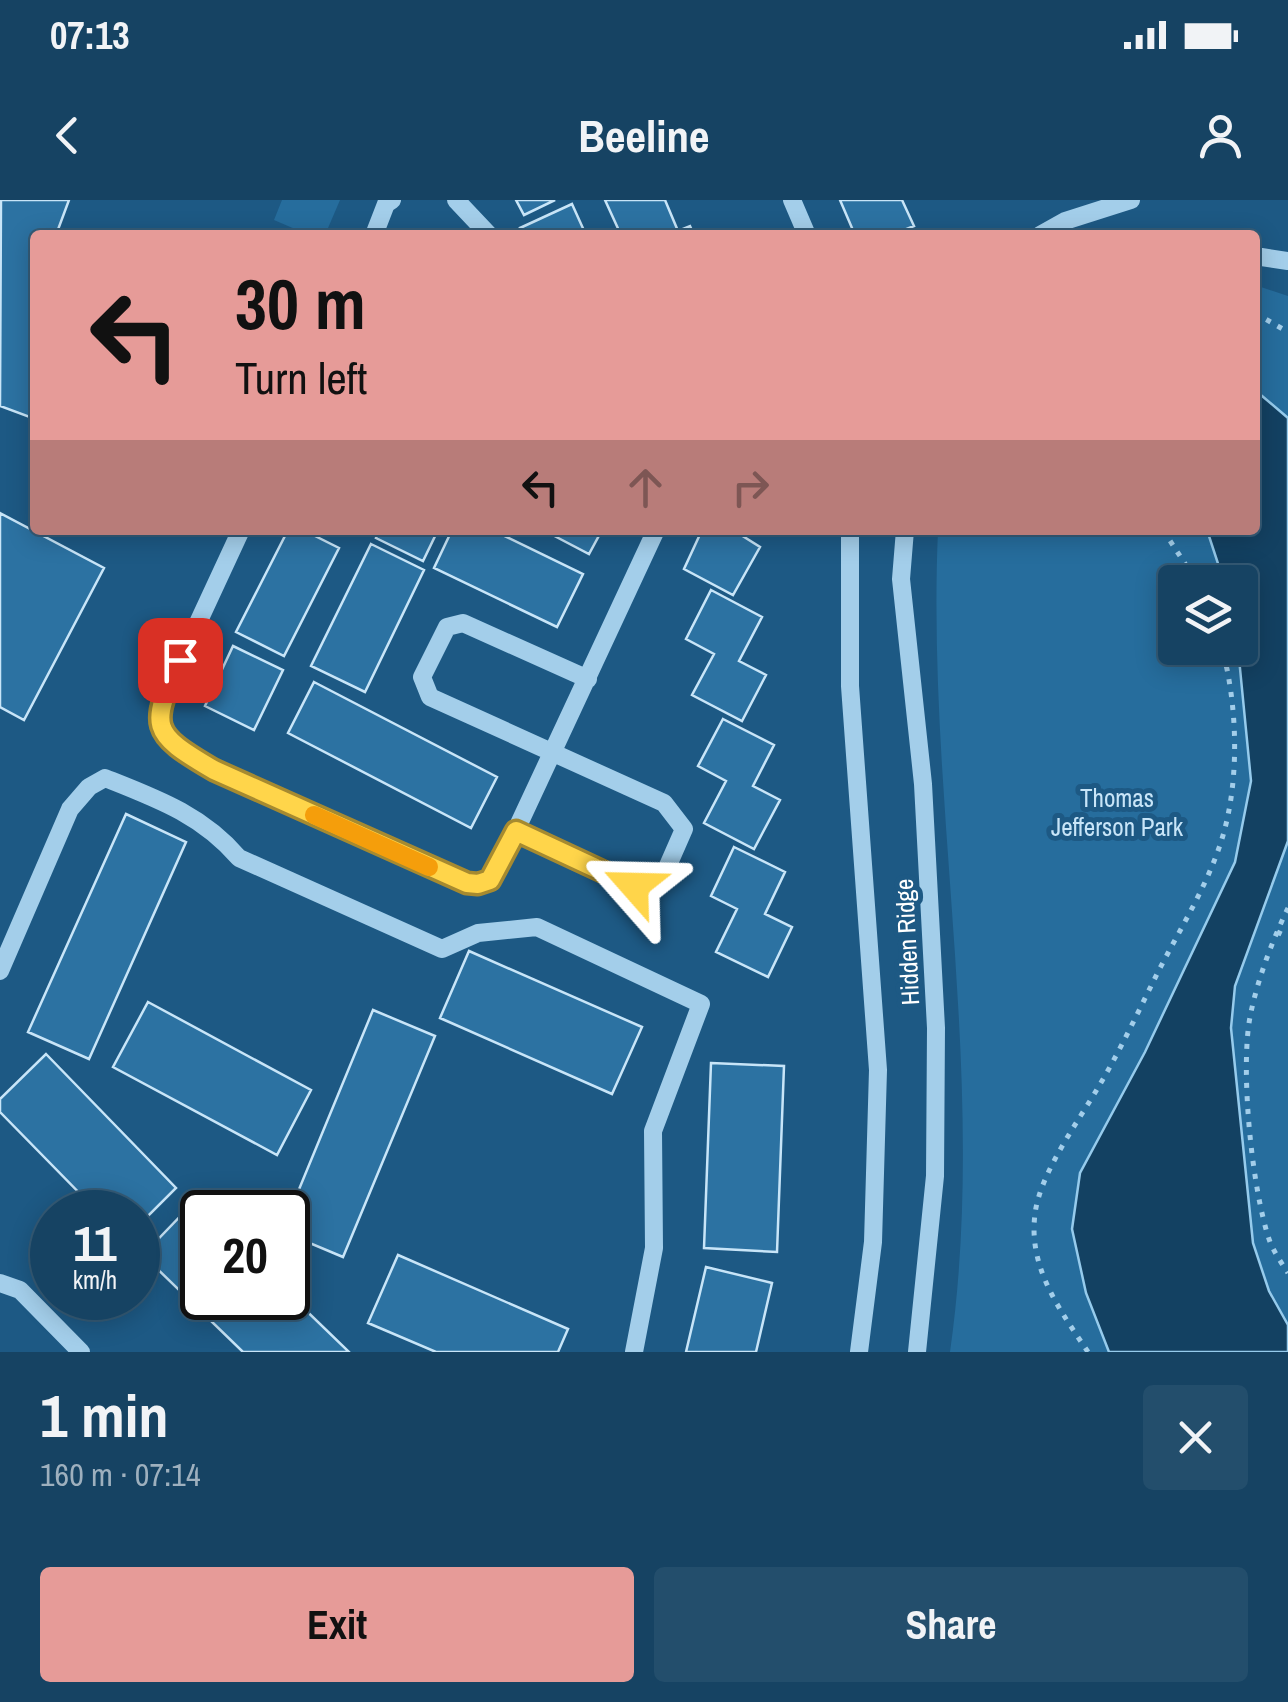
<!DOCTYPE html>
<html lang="en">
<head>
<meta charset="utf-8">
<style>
  body { margin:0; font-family:"Archivo Narrow",sans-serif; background:#234e6c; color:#f1f3f6; height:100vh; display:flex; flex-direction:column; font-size:38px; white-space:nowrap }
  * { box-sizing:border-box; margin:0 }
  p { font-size:32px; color:#9eb0be }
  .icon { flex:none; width:55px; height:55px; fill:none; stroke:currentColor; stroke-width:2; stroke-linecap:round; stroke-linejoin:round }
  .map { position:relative; height:1152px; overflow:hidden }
  .panel { display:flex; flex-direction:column; background:#164363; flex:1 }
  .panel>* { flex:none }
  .top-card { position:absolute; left:30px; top:30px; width:1230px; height:305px; border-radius:10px; box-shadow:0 5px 25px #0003,0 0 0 2px #355c78; background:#e69b98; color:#111; overflow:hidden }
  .controls { position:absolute; left:1158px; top:365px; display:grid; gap:20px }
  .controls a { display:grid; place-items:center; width:100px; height:100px; border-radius:10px; background:#164363; box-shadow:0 5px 25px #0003,0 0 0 2px #355c78; font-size:50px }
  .speed { position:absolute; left:30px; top:990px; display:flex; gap:20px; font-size:50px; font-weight:700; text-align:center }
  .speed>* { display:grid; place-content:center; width:130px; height:130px; border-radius:50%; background:#164363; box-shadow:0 5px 25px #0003,0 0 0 2px #355c78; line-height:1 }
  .speed small { font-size:25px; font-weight:400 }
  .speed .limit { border:5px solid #111; border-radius:15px; background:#fff; color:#111 }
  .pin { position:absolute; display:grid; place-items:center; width:85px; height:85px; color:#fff; margin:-42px; border-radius:20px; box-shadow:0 5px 15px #0006 }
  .me { position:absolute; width:110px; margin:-55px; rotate:295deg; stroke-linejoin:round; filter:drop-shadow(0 0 8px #0008) }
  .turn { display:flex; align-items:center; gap:35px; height:210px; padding:0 40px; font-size:45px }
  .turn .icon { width:130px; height:130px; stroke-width:2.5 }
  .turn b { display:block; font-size:70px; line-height:85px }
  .lanes { display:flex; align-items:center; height:95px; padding:0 40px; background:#0003; justify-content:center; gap:50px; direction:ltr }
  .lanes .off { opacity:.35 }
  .round { display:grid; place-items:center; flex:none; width:105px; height:105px; border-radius:10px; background:#234e6c }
  .head { display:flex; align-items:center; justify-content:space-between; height:170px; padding:0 40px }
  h1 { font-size:60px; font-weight:700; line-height:75px }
  .primary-button { display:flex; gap:20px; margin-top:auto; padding:20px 40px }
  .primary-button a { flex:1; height:115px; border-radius:10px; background:#e69b98; color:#111; font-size:40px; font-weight:700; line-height:115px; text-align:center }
  .primary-button a+a { background:#234e6c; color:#f1f3f6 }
  .status { display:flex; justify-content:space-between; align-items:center; height:70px; padding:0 50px; background:#164363; direction:ltr }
  .status svg { height:28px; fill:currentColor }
  header { display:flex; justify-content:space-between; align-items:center; height:130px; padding:0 40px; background:#164363; font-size:45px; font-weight:700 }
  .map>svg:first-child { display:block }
  .green { fill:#266d9d; fill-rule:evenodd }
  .water { fill:#134162; stroke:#96cbec; stroke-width:2.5 }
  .building { fill:#2c72a2; stroke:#c8e5f8; stroke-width:2.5 }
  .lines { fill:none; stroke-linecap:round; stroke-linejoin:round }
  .path { stroke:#a3ceea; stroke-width:5; stroke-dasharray:5 8; stroke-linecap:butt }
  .minor { stroke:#a3ceea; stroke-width:18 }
  .route-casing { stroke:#a68a30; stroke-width:25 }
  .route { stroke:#ffd54a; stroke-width:18 }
  .slow { stroke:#f59e0b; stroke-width:18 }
  .labels { text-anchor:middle; stroke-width:10; stroke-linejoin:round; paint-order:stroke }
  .park-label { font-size:25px; fill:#c8e5f8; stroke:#1d5984 }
  .street-label { font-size:25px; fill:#fff; stroke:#1d5984 }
</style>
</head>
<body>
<div class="status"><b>07:13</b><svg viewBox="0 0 49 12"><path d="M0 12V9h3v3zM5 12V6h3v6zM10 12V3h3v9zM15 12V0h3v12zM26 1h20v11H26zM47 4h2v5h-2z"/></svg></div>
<header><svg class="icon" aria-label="back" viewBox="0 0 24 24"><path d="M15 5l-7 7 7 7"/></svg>Beeline<svg class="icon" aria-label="person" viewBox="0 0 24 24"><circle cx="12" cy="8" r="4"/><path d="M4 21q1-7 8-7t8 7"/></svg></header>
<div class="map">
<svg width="1288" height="1152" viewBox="0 0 1288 1152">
  <rect width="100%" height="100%" fill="#1d5984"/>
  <!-- green -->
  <path class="green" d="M 282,0 L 340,0 L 325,35 L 309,35 L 274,20 Z
    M 1255,85 L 1288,96 L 1288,1152 L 950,1152 C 989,879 926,604 938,330 L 1255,330 ZM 1175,382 L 1240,382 L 1240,448 L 1175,448 Z"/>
  <!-- water -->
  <path class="water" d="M 1255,190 L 1288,218 L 1288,641 L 1235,786 L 1231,828 L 1253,1043 L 1269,1091 L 1288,1125 L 1288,1152 L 1109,1152 L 1086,1093 L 1072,1029 L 1080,973 L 1145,852 L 1235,662 L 1251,581 L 1238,448 L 1240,382 L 1224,382 L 1207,330 L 1255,330 Z"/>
  <!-- building -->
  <path class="building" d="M 1,0 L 69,0 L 56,35 L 35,35 L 35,219 L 0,206 Z
    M 516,0 L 555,0 L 524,15 Z
    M 605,0 L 665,0 L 678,31 L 690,26 L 694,35 L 621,35 Z
    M 840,0 L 902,0 L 914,26 L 892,35 L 855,35 Z
    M 572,4 L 586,35 L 523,35 L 520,28 Z
    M 0,313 L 104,368 L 24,520 L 0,507 Z
    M 288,330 L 303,330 L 339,348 L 284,456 L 236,432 Z
    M 380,330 L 438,330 L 423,361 L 376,338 Z
    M 452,330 L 492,330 L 583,374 L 557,427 L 434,368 Z
    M 543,330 L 602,330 L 589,354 Z
    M 702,330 L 733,330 L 760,347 L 733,395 L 684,369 Z
    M 371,344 L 424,370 L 365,492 L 311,466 Z
    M 711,390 L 762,417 L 739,461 L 766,475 L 742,521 L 692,495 L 714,454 L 686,439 Z
    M 233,446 L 283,470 L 254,530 L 205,506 Z
    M 314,482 L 497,577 L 471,628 L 288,533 Z
    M 723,519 L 774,545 L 753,586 L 780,600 L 754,649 L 704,623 L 726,581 L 698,566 Z
    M 126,614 L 186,642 L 89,859 L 28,832 Z
    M 734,647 L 785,672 L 765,714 L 792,727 L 768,777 L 716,752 L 737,709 L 711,696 Z
    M 469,751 L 642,827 L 612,894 L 440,818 Z
    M 148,802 L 311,890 L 277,955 L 113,867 Z
    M 373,810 L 435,836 L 343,1057 L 288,1034 L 288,1016 Z
    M 46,854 L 176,988 L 138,1026 L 138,1012 L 98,1012 L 0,912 L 0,899 Z
    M 711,863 L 784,866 L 777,1052 L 704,1048 Z
    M 193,1003 L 203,1012 L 202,1098 L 288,1098 L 288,1093 L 349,1152 L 243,1152 L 143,1055 Z
    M 398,1055 L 568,1129 L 558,1152 L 436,1152 L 368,1123 Z
    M 706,1067 L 772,1083 L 756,1152 L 686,1152 Z"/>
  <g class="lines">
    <!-- path -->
    <path class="path" d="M 1255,113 L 1288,132
      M 1163,330 L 1197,382
      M 1288,708 C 1272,741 1257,781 1250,817 C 1240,871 1252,988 1269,1039 C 1273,1051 1281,1062 1288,1073
      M 1277,732 L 1288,737
      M 1088,1152 C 1060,1110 1028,1068 1035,1014 C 1040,973 1078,922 1099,886 C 1121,849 1139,810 1158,772 C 1180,729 1206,688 1221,642 C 1240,583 1238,507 1222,448"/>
    <!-- minor -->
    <path class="minor" d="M 456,0 L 489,35
      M 792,0 L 807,35
      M 374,35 L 386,4 L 392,0
      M 1040,35 L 1065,21 L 1131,0
      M 1255,56 L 1288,61
      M 241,330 L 158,509 C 158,524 164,539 177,549 C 202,567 461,687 479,684 C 487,683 492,677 497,671 L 656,330
      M 850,330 L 850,486 L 878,870 L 873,1042 L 859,1152
      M 905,330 L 901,379 L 923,584 L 936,828 L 935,976 L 917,1152
      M 516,631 L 634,686 L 659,686 L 684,629 L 664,603 L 430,497 L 422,477 L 447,427 L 463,423 L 588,479
      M 0,771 L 70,609 L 89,587 L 105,578 C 158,599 202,615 239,658 L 442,749 L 478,733 L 537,727 L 701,804 L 653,931 L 654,1048 L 634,1152
      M 0,1083 L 20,1090 L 81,1152"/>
  </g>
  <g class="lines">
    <defs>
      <path id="route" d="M 180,460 C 150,527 149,532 214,570 L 467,683 L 478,684 L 490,680 L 516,631 L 634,686"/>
    </defs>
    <!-- route casing -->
    <use href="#route" class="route-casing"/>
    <!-- route -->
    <use href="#route" class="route"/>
    <!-- slow -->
    <path class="slow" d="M 314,615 L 429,667"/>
  </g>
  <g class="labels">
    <!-- park labels -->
    <g class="park-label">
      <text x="1117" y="607">Thomas<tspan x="1117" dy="29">Jefferson Park</tspan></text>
    </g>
    <!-- street labels -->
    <g class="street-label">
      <text transform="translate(907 742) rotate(-93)" y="9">Hidden Ridge</text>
    </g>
  </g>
</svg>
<div class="controls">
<a><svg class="icon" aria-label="layers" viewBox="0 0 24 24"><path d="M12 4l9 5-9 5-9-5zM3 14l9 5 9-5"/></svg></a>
</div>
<div class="speed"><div>11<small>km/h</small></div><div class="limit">20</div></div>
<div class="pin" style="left:180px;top:460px;background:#d93025"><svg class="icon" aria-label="arrive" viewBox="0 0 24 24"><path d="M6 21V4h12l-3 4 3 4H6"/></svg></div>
<svg class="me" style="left:634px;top:686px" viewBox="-20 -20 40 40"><path d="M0-17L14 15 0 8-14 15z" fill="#ffd54a" stroke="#fff" stroke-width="4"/></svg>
<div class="top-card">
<div class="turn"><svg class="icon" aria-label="left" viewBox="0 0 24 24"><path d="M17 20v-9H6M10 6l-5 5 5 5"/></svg><div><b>30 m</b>Turn left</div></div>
<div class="lanes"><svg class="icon" aria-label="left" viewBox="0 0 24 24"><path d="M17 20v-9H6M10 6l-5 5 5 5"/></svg><svg class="icon off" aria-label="ahead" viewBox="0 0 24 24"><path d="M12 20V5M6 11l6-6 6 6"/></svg><svg class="icon off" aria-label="right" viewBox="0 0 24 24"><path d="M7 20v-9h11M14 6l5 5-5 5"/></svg></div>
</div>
</div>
<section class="panel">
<div class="head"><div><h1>1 min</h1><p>160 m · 07:14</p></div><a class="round"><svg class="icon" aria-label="close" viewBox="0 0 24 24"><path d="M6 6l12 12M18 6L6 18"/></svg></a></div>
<div class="primary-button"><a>Exit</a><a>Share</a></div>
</section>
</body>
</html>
